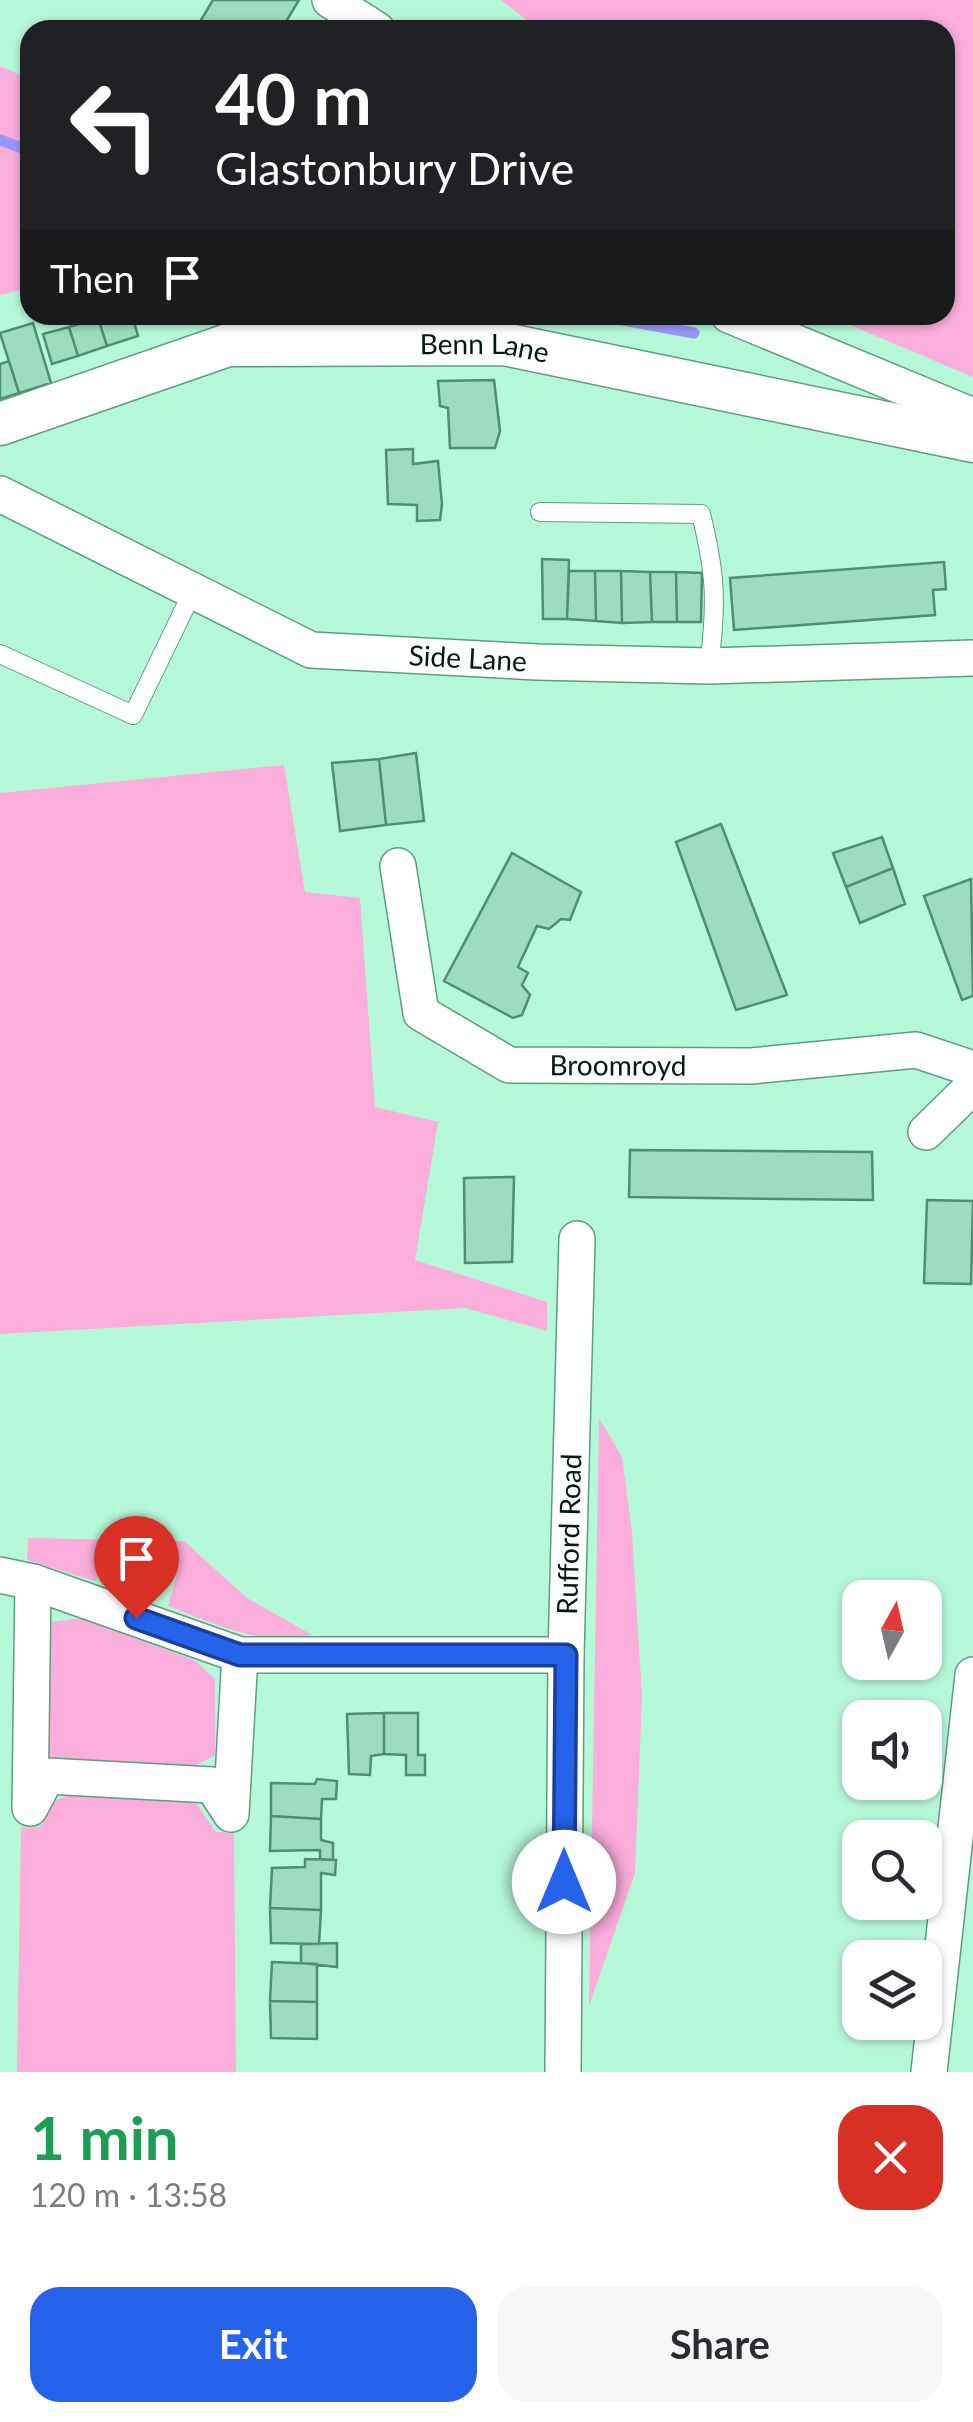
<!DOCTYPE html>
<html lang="en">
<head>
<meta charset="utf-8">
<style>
  body { margin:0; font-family:Lato,sans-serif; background:#f7f7f7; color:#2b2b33; height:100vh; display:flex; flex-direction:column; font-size:38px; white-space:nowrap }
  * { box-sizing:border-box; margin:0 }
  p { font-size:32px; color:#7c7c81 }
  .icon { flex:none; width:55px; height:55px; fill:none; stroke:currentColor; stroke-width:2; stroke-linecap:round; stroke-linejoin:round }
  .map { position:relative; height:2072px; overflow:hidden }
  .panel { display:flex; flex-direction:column; background:#fff; flex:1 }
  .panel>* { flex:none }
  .top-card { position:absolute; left:20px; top:20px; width:935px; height:305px; border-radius:30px; box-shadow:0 2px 8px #0004; background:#202124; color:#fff; overflow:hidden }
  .needle { width:65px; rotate:8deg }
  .buttons { position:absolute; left:842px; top:1580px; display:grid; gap:20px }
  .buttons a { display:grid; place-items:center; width:100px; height:100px; border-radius:20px; background:#fff; box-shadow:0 2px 8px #0004; font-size:50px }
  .pin { position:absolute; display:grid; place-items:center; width:85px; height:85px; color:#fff; margin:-102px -42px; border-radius:50% 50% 50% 0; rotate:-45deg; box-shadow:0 0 10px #0007 }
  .pin .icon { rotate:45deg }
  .me { position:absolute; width:110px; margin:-55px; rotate:0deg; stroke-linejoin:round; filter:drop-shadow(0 0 8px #0008) }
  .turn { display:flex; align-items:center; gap:35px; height:210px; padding:0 30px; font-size:45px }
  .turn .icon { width:130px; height:130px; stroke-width:2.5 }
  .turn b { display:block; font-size:70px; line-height:85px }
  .then { display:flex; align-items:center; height:95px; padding:0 30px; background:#0003; gap:20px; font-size:38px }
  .round { display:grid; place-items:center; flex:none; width:105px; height:105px; border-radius:30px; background:#f7f7f7 }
  .overview { display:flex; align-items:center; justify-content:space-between; height:170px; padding:0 30px }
  h1 { font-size:60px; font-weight:700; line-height:75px; color:#1e9e55 }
  .cta { display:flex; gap:20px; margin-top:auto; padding:20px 30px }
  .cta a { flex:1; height:115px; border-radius:30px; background:#2563eb; color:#fff; font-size:40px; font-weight:700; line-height:115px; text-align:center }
  .cta a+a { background:#f7f7f7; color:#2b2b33 }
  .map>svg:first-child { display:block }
  .green { fill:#fbaddb }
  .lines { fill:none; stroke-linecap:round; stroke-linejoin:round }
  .stream { stroke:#9b97fa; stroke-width:11 }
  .building { fill:#9cddbe; stroke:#4e8e72; stroke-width:2.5 }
  .service-casing { stroke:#5d9d80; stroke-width:20 }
  .minor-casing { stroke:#5d9d80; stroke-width:38 }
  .tertiary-casing { stroke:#5d9d80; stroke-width:45 }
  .service { stroke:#fff; stroke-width:18 }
  .minor { stroke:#fff; stroke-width:35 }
  .tertiary { stroke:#fff; stroke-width:42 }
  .route-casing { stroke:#184099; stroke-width:25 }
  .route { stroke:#2563eb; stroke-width:18 }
  .labels { text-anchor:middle; stroke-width:8; stroke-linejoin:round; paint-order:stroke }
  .street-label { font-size:28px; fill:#011b10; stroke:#fff }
</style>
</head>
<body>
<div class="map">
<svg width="973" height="2072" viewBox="0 0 973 2072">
  <rect width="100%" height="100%" fill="#b6f9d9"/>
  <!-- green -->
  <path class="green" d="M 501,0 L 973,0 L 973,377 L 826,315 L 945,315 L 945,30 L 540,30 Z
    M 0,66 L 30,79 L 30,288 L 0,295 Z
    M 284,765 L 305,892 L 360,898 L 375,1107 L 438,1122 L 415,1260 L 547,1302 L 547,1331 L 465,1308 L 0,1334 L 0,793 Z
    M 599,1418 L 622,1457 L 632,1533 L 642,1697 L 635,1873 L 589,2006 Z
    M 28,1538 L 184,1541 L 247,1598 L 312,1635 C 260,1647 216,1624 168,1606 L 177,1575 L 108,1552 L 95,1581 L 27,1560 Z
    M 81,1618 L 196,1661 L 215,1679 L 215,1755 L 190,1769 L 58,1765 L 41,1750 L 40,1631 L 51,1622 Z
    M 74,1793 L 195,1801 L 216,1832 L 234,1833 L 236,2072 L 17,2072 L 21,1828 L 40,1827 L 52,1802 Z"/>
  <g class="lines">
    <!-- stream -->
    <path class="stream" d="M 0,140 L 30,151
      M 596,315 L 694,333"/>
  </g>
  <!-- building -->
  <path class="building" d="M 213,0 L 299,0 L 281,30 L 195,30 Z
    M 107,315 L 132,315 L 138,336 L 107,346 L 98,318 Z
    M 98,318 L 107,346 L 78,356 L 69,327 Z
    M 33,323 L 51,383 L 19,393 L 0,333 Z
    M 69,327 L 78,356 L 52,364 L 43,334 Z
    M 9,361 L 19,393 L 0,399 L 0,364 Z
    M 494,380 L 500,431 L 495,448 L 450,448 L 448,408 L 440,406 L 438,381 Z
    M 413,449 L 413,464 L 438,461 L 442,504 L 440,520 L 417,521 L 417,505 L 388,504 L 386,450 Z
    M 542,559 L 569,560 L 567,619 L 543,619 Z
    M 944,562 L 946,589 L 933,590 L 935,615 L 734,630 L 730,578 Z
    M 569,571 L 595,571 L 596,621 L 567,619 Z
    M 595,571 L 621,571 L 622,623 L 596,621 Z
    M 621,571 L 650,572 L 652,622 L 622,623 Z
    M 650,572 L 676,572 L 677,622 L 652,622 Z
    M 676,572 L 702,573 L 701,622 L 677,622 Z
    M 416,753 L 424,821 L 386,825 L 379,759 Z
    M 379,759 L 386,825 L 340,831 L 332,763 Z
    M 721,824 L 787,995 L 736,1010 L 676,842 Z
    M 882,837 L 893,868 L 846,887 L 833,853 Z
    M 512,853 L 581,892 L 570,920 L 561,919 L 549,929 L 537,926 L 518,967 L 528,973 L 522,985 L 530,995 L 522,1015 L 513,1018 L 444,981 Z
    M 893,868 L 905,904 L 860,923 L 846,887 Z
    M 971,879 L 973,996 L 962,1000 L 924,896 Z
    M 630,1150 L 872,1152 L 873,1200 L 629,1197 Z
    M 514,1177 L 512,1262 L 465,1263 L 464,1178 Z
    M 927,1200 L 973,1201 L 971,1284 L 924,1283 Z
    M 384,1713 L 418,1713 L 418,1755 L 425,1755 L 425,1775 L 406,1775 L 406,1755 L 384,1754 Z
    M 384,1713 L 384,1754 L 371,1756 L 370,1775 L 349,1774 L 347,1714 Z
    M 317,1779 L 337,1781 L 336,1799 L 322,1799 L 321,1819 L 271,1816 L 271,1783 L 315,1784 Z
    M 271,1816 L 321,1819 L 321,1840 L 333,1843 L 333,1860 L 320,1859 L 320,1850 L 270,1851 Z
    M 305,1859 L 336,1860 L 335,1875 L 321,1873 L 321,1910 L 270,1908 L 272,1868 L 305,1867 Z
    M 270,1908 L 321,1910 L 319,1944 L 271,1943 Z
    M 337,1943 L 337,1967 L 301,1963 L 301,1944 Z
    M 272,1962 L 317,1964 L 317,2002 L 270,2001 Z
    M 270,2001 L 317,2002 L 317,2039 L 271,2038 Z"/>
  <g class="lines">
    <defs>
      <path id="service" d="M 540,512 L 701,514 C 716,575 717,603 709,666
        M 0,654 L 133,715 L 193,591"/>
      <g id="minor">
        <path d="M 330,0 L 377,30"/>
        <path d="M 729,315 L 973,416"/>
        <path id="s1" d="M 0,494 L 311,650 L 537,662 L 709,666 L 973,658"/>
        <path id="s2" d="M 398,866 L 421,1013 L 509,1065 L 751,1066 L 916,1050 L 973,1069"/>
        <path d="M 926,1132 L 973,1086"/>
        <path d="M 0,1575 L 33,1582 L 240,1655 L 566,1655"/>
        <path d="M 33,1582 L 30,1808 L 47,1776 L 212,1785 L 231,1814 L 240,1655"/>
        <path id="s3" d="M 563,2072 L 566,1655 L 577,1239"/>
        <path d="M 929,2072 L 973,1675"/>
      </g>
      <g id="tertiary">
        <path id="s4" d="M 0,424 L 228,345 L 504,344 L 973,441"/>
      </g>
    </defs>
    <!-- service casing -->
    <use href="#service" class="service-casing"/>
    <!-- minor casing -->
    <use href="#minor" class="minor-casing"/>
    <!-- tertiary casing -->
    <use href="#tertiary" class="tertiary-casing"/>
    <!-- service -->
    <use href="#service" class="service"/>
    <!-- minor -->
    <use href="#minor" class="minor"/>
    <!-- tertiary -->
    <use href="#tertiary" class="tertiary"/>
  </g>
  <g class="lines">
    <defs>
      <path id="route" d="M 136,1618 L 240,1655 L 566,1655 L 564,1882"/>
    </defs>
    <!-- route casing -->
    <use href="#route" class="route-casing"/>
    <!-- route -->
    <use href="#route" class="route"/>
  </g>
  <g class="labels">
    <!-- street labels -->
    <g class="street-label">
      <text dy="10" stroke="none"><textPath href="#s4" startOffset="498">Benn Lane</textPath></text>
      <text dy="10" stroke="none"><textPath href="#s1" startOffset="505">Side Lane</textPath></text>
      <text dy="10" stroke="none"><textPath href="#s2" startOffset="360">Broomroyd</textPath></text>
      <text dy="10" stroke="none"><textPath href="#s3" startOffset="538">Rufford Road</textPath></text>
    </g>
  </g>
</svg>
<div class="buttons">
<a><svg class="needle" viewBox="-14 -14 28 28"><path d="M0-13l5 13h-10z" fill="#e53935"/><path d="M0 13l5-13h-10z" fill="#7c7c81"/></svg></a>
<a><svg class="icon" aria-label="sound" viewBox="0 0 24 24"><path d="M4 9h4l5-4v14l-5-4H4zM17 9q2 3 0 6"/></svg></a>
<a><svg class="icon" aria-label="search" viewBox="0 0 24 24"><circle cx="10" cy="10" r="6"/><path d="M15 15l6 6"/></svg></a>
<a><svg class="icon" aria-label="layers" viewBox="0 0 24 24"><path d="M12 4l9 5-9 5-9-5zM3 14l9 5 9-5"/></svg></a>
</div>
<div class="pin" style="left:136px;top:1618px;background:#d93025"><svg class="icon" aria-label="arrive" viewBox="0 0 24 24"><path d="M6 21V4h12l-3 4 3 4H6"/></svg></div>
<svg class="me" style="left:564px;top:1882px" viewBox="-20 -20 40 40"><circle r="19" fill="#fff"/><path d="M0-13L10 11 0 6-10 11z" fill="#2563eb"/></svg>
<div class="top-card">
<div class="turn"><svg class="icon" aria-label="left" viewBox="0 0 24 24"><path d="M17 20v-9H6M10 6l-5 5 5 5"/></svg><div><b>40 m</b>Glastonbury Drive</div></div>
<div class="then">Then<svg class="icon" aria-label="arrive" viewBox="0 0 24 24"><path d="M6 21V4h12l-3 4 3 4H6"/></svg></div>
</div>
</div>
<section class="panel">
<div class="overview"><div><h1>1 min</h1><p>120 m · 13:58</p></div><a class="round" style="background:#d93025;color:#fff"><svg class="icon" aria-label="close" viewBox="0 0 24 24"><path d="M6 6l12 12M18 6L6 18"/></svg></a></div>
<div class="cta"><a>Exit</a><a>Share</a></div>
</section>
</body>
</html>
